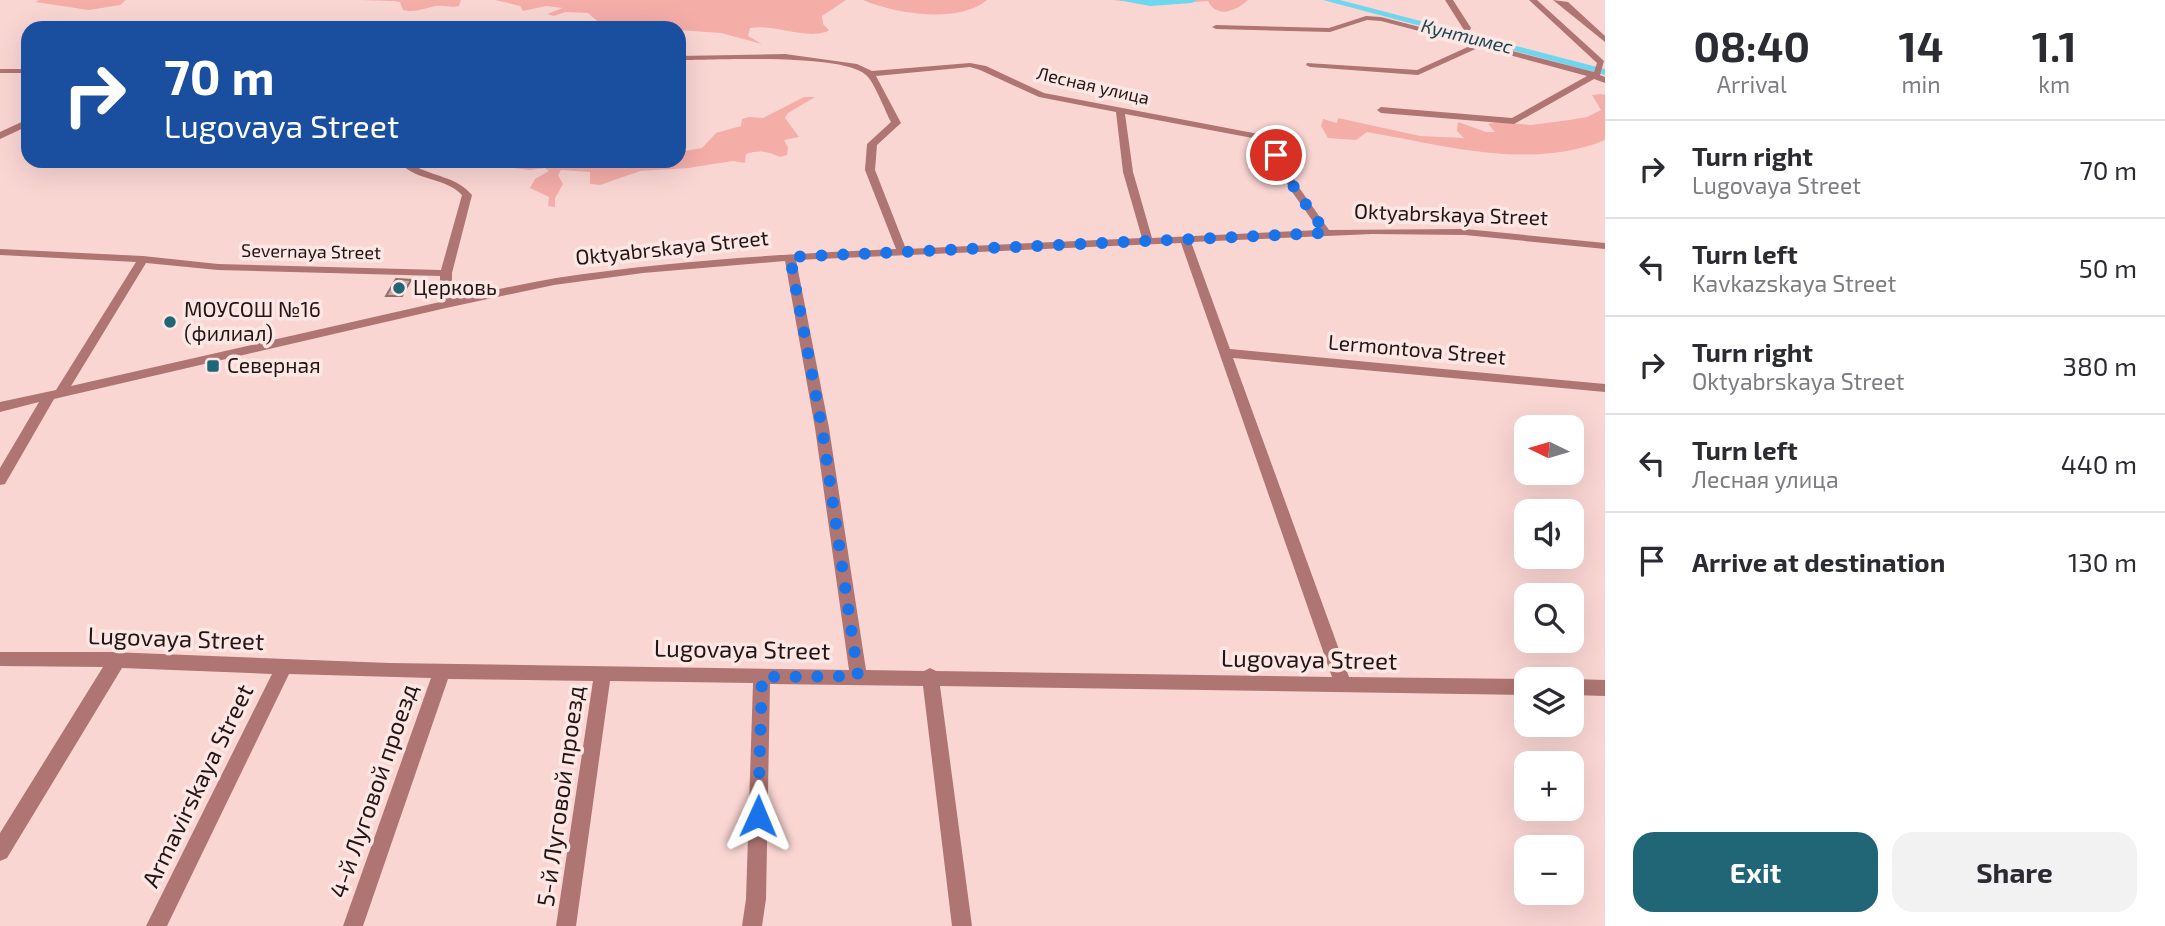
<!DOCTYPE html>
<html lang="en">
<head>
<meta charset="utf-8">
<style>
  body { margin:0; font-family:"Exo 2",sans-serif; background:#f2f2f3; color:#2b2b33; height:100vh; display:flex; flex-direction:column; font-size:26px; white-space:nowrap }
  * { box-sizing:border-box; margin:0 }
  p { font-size:23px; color:#7c7c81 }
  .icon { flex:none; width:38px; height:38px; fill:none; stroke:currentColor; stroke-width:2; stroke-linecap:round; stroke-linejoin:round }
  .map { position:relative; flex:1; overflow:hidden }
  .side { display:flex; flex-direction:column; background:#fff; width:560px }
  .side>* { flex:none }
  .top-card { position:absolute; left:21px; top:21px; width:665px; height:147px; border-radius:21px; box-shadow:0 7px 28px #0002; background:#1a4fa0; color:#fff; overflow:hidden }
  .needle { width:46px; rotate:275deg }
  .buttons { position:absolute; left:1514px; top:415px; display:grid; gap:14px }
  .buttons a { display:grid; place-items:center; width:70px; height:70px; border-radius:14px; background:#fff; box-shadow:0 7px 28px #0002; font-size:35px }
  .pin { position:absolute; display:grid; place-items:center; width:60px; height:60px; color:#fff; margin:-30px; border:4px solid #fff; border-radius:50%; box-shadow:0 2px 7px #0007 }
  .me { position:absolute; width:77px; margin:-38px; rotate:1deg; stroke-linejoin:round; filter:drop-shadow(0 0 5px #0008) }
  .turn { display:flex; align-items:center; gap:24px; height:147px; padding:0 28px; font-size:32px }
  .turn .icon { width:91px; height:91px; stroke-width:2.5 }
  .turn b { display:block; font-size:49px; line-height:60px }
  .eta { display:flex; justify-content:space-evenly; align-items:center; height:119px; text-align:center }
  .eta b { font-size:42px; font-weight:700; line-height:49px }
  .button { display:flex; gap:14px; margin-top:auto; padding:14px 28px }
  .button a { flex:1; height:80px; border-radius:21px; background:#206676; color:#fff; font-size:28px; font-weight:700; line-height:80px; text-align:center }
  .button a+a { background:#f2f2f3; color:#2b2b33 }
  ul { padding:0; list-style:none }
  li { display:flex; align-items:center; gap:21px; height:98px; padding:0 28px; border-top:2px solid #e1e1e2 }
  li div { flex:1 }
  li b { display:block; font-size:26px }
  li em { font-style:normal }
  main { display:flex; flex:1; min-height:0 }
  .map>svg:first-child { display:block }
  .green { fill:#f5ada8 }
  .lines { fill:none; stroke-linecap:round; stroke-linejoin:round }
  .river { fill:#6ed6ee; fill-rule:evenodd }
  .building { fill:#cba8a5; stroke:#8f6e6c; stroke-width:2 }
  .minor { fill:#af7572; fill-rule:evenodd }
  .route { stroke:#1a73e8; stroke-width:12; stroke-dasharray:0 21.6 }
  .poi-dot { fill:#206676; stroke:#fde7e5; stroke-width:2.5 }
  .labels { text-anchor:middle; stroke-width:7; stroke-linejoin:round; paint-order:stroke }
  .far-street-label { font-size:18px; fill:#221515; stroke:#fde7e5 }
  .far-water-label { font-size:19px; font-style:italic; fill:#184752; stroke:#fde7e5 }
  .street-label { font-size:21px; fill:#221515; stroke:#fde7e5 }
  .poi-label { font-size:21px; fill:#221515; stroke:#fde7e5; text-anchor:start }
  .near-street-label { font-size:24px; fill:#221515; stroke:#fde7e5 }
</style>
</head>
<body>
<main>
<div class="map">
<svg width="1605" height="926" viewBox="0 0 1605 926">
  <rect width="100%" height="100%" fill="#fad6d3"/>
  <!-- green -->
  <path class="green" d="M 39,0 L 126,0 L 120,5 L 89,10 L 35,2 Z
    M 358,0 L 461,0 L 459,6 C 451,8 445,5 436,6 C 425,8 415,13 403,10 L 400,2 L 394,1 Z
    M 495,0 L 846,0 L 822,16 L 823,24 L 829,30 L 826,32 C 800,39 776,24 750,28 L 748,36 L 762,44 L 721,33 L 679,30 L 679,28 L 612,27 L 602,25 L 588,13 L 565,12 L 554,16 L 547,14 L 563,8 L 546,6 L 523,11 L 520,6 Z
    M 863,0 L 987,0 C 958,24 896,14 863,0 Z
    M 1111,0 L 1248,0 C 1236,11 1217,19 1208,1 L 1163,4 Z
    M 1601,94 L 1605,95 L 1605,140 C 1530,171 1444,145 1367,132 L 1356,140 L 1328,138 L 1321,126 L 1323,119 L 1337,123 L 1338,118 L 1420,136 L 1464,138 L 1457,131 L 1458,122 L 1486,132 L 1495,132 L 1488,124 L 1497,122 L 1531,125 L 1569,120 L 1587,117 L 1601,110 L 1592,95 Z
    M 804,97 L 815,97 L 788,113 L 785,118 L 799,137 L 784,140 L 788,147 L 787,155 L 780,157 C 768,151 760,150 746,154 L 745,163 L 733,161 L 688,168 L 640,171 L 600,185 L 590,184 L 590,172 L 561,170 L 558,175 L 563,184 L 555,198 L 555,207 L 548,206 L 549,197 L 530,188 L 535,179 L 549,171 L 545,168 L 530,170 L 480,164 L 485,161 L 679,161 L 679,152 L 702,148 L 716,133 L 741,126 L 742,119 L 749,117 L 763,118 Z"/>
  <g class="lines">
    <!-- river -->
    <path class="river" d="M 1118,0 L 1197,0 L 1192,3 L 1150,6 Z
      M 1323,0 L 1340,0 L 1605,69 L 1605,75 Z"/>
  </g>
  <!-- building -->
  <path class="building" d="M 396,279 L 411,280 L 402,296 L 386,296 Z"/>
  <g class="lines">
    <!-- minor -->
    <path class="minor" d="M 1445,0 L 1453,0 L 1471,28 L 1470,30 L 1464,30 Z
      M 1529,0 L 1537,0 L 1604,61 L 1600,75 L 1605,77 L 1605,83 L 1594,79 L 1514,124 L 1381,113 L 1377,110 L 1381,107 L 1512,118 L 1587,76 L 1480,47 L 1418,75 L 1310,67 L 1306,65 L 1307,63 L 1417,70 L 1472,45 L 1381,21 L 1367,20 L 1330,32 L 1216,29 L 1212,27 L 1216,25 L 1329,28 L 1366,16 L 1381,17 L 1594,72 L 1597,63 Z
      M 1553,0 L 1568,2 L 1605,36 L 1605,42 Z
      M 785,54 L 857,64 L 872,71 L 970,63 L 986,66 L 1044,93 L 1269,136 L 1300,189 L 1329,230 L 1465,229 L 1605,243 L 1605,249 L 1465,235 L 1372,234 L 1191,242 L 1230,349 L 1605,384 L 1605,392 L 1233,358 L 1349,677 L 1526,679 L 1526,695 L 940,686 L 972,926 L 952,926 L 923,686 L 770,684 L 766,899 L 762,926 L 742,926 L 746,899 L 753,683 L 610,681 L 576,926 L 556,926 L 593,681 L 448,679 L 363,926 L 343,926 L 431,678 L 289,674 L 167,926 L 146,926 L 272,674 L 122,668 L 7,858 L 0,861 L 0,833 L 103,667 L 0,666 L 0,652 L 111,652 L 389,663 L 849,670 L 815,428 L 785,261 L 643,273 L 554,285 L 446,308 L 54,399 L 5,484 L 0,485 L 0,468 L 39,402 L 0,412 L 0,402 L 56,390 L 136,262 L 0,255 L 0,249 L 143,256 L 218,264 L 441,270 L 462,195 C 446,178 420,181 403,166 L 406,161 L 416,161 L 413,165 C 433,177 456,176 472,195 L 452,273 L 452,299 C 487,292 521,284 556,278 C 669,261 782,254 896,249 L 865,170 L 867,144 L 891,122 C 885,111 875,83 866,75 C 842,53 715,60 679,60 L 679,56 ZM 970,67 L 980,70 L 1039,97 L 1116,112 L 1123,172 L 1142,238 L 906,249 L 875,170 L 877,145 L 901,123 L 876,76 ZM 1125,114 L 1263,140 L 1290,189 L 1319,230 L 1152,238 L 1133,172 ZM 1181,243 L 1332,677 L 936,671 L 930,668 L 924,671 L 866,670 L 829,428 L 796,260 ZM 146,263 L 218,270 L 440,276 L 440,302 L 71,386 Z
      M 0,69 L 28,69 L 28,73 L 0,73 Z
      M 28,119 L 28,126 L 0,139 L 0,132 Z
      M 1572,679 L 1605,680 L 1605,696 L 1572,695 Z"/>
  </g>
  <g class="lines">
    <!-- route -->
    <path class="route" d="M 758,816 L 762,677 L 858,676 L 822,428 L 790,257 L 1326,233 L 1295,189 L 1276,155"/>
  </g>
  <!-- markers -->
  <g class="poi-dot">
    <circle cx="399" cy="288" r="7"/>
    <circle cx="170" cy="322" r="7"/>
    <rect x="206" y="359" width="14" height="14" rx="3.5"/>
  </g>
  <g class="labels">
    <!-- far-street labels -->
    <g class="far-street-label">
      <text transform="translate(1093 86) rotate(13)" y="6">Лесная улица</text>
      <text transform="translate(311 252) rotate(1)" y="6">Severnaya Street</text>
    </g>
    <!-- far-water labels -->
    <g class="far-water-label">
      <text transform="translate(1467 36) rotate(14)" y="7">Кунтимес</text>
    </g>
    <!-- street labels -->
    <g class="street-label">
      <text transform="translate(1451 215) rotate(2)" y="7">Oktyabrskaya Street</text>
      <text transform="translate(672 248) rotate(-6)" y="7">Oktyabrskaya Street</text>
      <text transform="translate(1417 350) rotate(5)" y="7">Lermontova Street</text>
    </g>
    <!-- poi labels -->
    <g class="poi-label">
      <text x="413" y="295">Церковь</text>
      <text x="184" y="317">МОУСОШ №16<tspan x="184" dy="24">(филиал)</tspan></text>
      <text x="227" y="373">Северная</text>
    </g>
    <!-- near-street labels -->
    <g class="near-street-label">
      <text transform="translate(176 639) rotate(2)" y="8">Lugovaya Street</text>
      <text transform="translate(742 650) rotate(1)" y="8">Lugovaya Street</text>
      <text transform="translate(1309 660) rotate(1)" y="8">Lugovaya Street</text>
      <text transform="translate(198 786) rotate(-64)" y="8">Armavirskaya Street</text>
      <text transform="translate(374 791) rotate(-71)" y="8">4-й Луговой проезд</text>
      <text transform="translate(561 796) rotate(-82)" y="8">5-й Луговой проезд</text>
    </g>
  </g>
</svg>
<div class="buttons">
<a><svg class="needle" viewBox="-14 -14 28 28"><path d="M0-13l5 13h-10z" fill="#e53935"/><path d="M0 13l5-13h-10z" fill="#7c7c81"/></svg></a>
<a><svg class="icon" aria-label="sound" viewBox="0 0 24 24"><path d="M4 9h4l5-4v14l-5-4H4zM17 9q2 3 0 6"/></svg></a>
<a><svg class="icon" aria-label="search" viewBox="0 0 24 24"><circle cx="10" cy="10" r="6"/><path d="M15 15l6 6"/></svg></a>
<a><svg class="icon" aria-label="layers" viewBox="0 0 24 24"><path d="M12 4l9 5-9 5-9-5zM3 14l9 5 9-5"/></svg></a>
<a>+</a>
<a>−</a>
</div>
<div class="pin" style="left:1276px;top:155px;background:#d93025"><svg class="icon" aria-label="arrive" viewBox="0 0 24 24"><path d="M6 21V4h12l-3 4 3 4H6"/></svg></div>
<svg class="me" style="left:758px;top:816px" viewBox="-20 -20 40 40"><path d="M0-17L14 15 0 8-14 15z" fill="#1a73e8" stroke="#fff" stroke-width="4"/></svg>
<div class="top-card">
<div class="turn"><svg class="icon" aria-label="right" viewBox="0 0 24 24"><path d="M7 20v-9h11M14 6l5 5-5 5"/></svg><div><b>70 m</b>Lugovaya Street</div></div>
</div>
</div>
<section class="side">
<div class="eta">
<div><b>08:40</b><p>Arrival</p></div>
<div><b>14</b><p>min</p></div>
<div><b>1.1</b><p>km</p></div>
</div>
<ul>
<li><svg class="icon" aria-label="right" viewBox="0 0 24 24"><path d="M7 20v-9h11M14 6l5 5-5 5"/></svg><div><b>Turn right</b><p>Lugovaya Street</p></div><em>70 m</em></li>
<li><svg class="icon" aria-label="left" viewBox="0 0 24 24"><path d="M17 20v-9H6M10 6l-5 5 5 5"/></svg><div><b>Turn left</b><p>Kavkazskaya Street</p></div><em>50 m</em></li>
<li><svg class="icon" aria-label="right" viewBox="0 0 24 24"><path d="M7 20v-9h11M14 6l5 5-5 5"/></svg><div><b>Turn right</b><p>Oktyabrskaya Street</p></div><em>380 m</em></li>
<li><svg class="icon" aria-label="left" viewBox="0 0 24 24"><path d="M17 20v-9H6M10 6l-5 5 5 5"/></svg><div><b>Turn left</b><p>Лесная улица</p></div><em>440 m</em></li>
<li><svg class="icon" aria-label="arrive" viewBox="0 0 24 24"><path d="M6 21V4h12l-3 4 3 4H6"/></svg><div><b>Arrive at destination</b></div><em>130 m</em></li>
</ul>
<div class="button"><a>Exit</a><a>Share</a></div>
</section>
</main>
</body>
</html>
